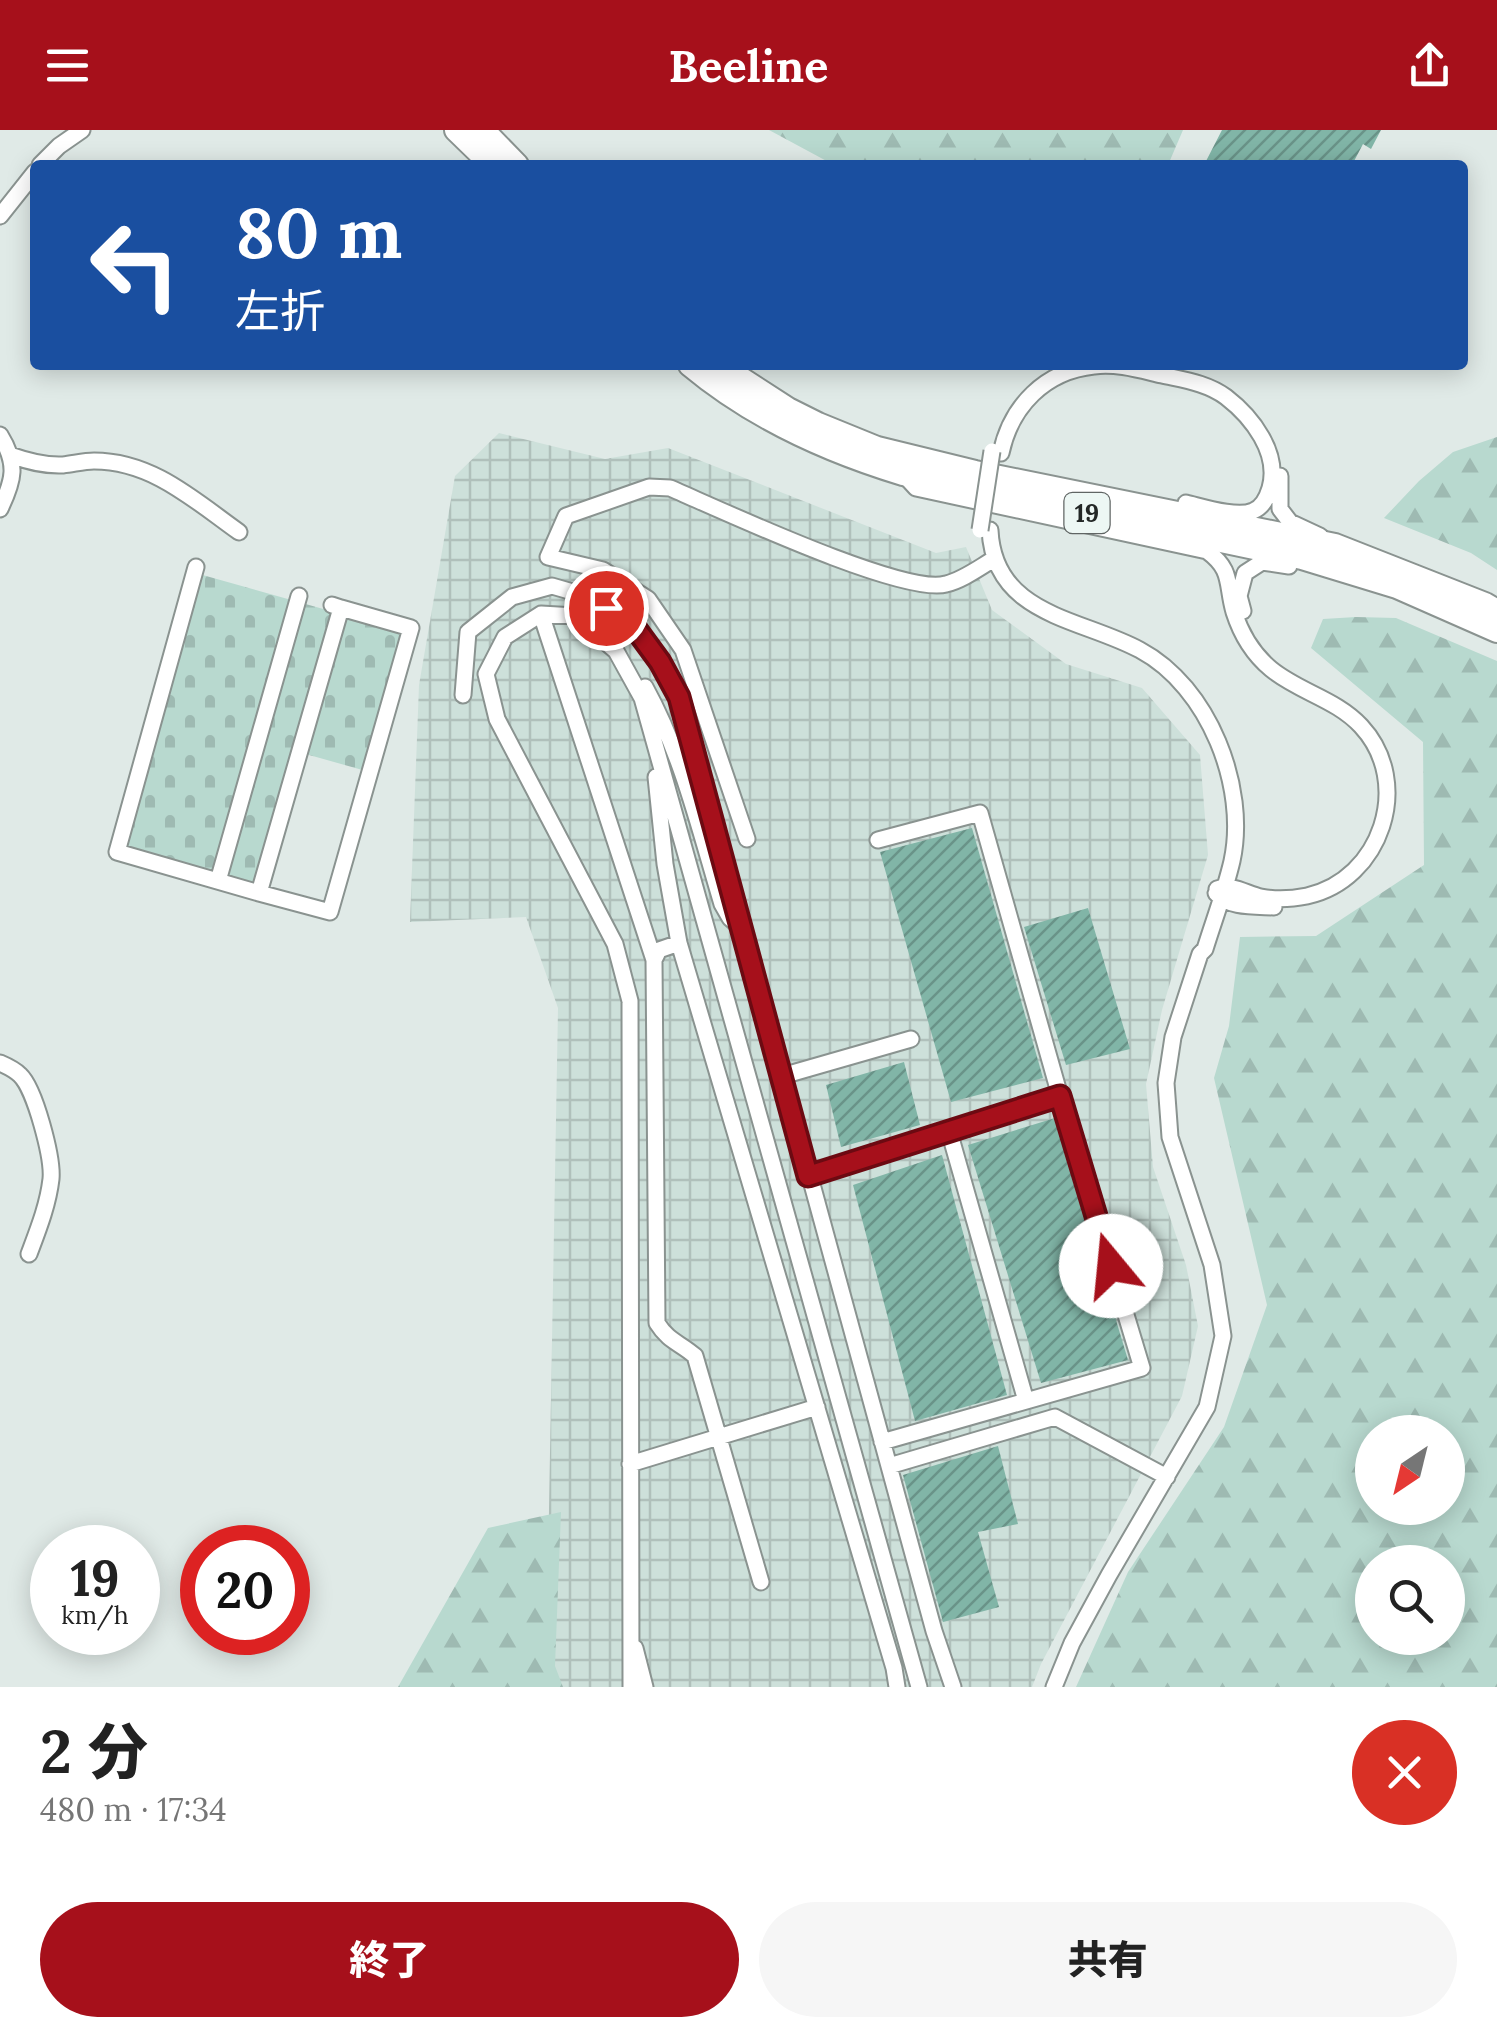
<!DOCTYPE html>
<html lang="ja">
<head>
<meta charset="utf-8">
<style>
  body { margin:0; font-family:Lora,"Noto Sans JP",serif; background:#f6f6f6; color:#222; height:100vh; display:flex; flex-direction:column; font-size:38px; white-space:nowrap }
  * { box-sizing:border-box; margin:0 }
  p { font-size:32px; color:#767676 }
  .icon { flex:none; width:55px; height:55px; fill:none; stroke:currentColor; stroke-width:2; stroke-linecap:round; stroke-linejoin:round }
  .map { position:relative; height:1557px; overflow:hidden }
  .details { display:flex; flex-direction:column; background:#fff; flex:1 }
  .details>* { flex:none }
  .guide { position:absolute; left:30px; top:30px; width:1438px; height:210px; border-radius:10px; box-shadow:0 5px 25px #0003; background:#1a4fa0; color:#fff; overflow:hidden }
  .needle { width:65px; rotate:215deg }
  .fabs { position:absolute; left:1355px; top:1285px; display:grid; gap:20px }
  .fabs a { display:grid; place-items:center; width:110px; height:110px; border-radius:50%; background:#fff; box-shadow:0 5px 25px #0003; font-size:50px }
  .speed { position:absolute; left:30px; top:1395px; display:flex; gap:20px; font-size:50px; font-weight:700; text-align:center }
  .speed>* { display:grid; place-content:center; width:130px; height:130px; border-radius:50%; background:#fff; box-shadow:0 5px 25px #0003; line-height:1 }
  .speed small { font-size:25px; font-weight:400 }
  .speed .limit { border:15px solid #d22; background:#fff; color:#111 }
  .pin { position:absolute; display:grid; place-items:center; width:85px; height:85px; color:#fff; margin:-42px; border:5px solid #fff; border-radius:50%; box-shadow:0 2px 10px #0007 }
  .me { position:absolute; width:110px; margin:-55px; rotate:343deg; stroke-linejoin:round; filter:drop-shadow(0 0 8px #0008) }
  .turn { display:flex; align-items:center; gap:35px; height:210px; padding:0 40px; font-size:45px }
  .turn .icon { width:130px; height:130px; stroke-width:2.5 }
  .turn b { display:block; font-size:70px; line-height:85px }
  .round { display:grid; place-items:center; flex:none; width:105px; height:105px; border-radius:52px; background:#f6f6f6 }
  .overview { display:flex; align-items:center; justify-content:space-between; height:170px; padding:0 40px }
  h1 { font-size:60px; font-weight:800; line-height:75px }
  .button { display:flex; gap:20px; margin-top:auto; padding:20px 40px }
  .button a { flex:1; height:115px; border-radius:60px; background:#a6101b; color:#fff; font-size:40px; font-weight:800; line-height:115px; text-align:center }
  .button a+a { background:#f6f6f6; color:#222 }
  header { display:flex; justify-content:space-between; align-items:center; height:130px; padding:0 40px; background:#a6101b; color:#fff; font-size:45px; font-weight:800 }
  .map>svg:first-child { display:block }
  .industrial { fill:url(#industrial-grid) }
  .forest { fill:url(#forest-firs); fill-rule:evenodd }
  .cemetery { fill:url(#cemetery-stones) }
  .building { fill:url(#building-hatch) }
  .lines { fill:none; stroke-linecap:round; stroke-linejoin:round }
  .minor-casing { stroke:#8a9390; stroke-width:19 }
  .highway-casing { stroke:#8a9390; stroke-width:26 }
  .minor { stroke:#fff; stroke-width:15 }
  .highway { stroke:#fff; stroke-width:22 }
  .minor-bridge-casing { stroke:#8a9390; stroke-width:19; stroke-linecap:butt }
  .minor-bridge { stroke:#fff; stroke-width:15 }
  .route-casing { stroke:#6c0a12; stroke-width:25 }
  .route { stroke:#a6101b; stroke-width:18 }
  .labels { text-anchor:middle; stroke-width:8; stroke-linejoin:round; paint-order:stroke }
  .shield { fill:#edf7f4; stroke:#606564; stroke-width:2.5 }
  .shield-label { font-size:25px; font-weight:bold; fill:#232726 }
</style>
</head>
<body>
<header><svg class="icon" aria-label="menu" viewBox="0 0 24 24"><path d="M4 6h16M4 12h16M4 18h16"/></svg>Beeline<svg class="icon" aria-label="share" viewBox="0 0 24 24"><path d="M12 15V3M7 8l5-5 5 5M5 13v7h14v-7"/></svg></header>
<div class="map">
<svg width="1497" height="1557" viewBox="0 0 1497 1557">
  <defs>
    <pattern id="industrial-grid" width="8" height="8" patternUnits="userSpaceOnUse" patternTransform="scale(2.5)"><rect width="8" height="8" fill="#cde0da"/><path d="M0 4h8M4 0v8" fill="none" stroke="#b0c0bb"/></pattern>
    <pattern id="forest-firs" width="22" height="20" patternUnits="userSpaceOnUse" patternTransform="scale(2.5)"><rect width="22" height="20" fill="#b8d9cf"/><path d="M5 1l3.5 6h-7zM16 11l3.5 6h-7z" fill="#9ebab2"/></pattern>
    <pattern id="cemetery-stones" width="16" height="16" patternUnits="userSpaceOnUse" patternTransform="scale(2.5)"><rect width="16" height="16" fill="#b8d9cf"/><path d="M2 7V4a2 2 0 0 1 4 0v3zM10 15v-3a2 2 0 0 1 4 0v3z" fill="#9ebab2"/></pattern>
    <pattern id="building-hatch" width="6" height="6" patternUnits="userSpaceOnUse" patternTransform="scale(2.5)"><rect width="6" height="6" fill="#81b5a7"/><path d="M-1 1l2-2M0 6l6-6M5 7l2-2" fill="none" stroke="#699388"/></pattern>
  </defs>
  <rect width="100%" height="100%" fill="#e0eae7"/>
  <!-- industrial -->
  <path class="industrial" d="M 499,303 L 605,329 L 668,318 L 936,423 L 966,417 L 992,480 L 1066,534 L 1142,558 L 1200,625 L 1208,725 L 1162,880 L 1146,954 L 1153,1037 L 1186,1135 L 1198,1196 L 1182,1266 L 1041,1534 L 1032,1557 L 549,1557 L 546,1545 L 558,878 L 526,787 L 410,792 L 419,555 L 455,346 Z"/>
  <!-- forest -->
  <path class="forest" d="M 769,0 L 1183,0 L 1168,35 L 834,35 Z
    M 1497,307 L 1497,440 L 1471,423 L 1384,388 L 1419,351 L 1453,322 Z
    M 1356,487 L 1396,488 L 1497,531 L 1497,1557 L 1076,1557 L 1128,1442 L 1224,1297 L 1267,1175 L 1214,948 L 1229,896 L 1240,807 L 1316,806 L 1424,735 L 1423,612 L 1311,518 L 1323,489 ZM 1372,1302 L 1448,1302 L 1448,1378 L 1372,1378 ZM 1372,1432 L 1448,1432 L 1448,1508 L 1372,1508 Z
    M 561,1382 L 555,1536 L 563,1557 L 398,1557 L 488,1398 Z"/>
  <!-- cemetery -->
  <path class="cemetery" d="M 199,444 L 405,502 L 366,641 L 295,621 L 256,758 L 124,718 Z"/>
  <!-- building -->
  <path class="building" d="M 1222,0 L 1381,0 L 1371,19 L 1363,14 L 1352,35 L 1204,35 Z
    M 972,698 L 1043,948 L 951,972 L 880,722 Z
    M 1088,778 L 1130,919 L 1066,935 L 1024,797 Z
    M 904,932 L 920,995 L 841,1017 L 826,955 Z
    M 1055,988 L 1128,1230 L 1041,1253 L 968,1015 Z
    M 942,1025 L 1007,1265 L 915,1291 L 853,1055 Z
    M 998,1316 L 1018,1394 L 978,1402 L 999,1477 L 943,1492 L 903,1345 Z"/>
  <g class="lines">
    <defs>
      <path id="minor" d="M 40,35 L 59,16 L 82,0
        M 0,86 L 35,42
        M 0,305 C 18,334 14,350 0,379
        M 1001,323 C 1011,276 1045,241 1094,236 C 1117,233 1140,240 1162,245 C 1184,250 1207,253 1226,267 C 1252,287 1280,323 1270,358 C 1267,368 1263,377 1253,381 C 1237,388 1203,377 1186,373
        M 10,325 C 27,331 44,336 63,335 C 73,334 84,331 94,331 C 152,331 194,370 239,402
        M 905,346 L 916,358 L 1207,421 C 1233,440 1226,454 1234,482 C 1241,504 1253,524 1271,539 C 1299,562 1336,569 1361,596 C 1414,653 1381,750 1307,766 C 1292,769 1276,770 1261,767 C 1247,764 1231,753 1217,759
        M 1280,346 L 1280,379 L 1290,392 L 1320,406
        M 990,400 C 994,486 1081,488 1140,520 C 1209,557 1248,657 1232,731 C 1225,761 1214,790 1205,819 L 1200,824 L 1173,907 L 1166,953 L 1170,1007 L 1212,1135 L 1223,1206 L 1207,1277 L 1109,1445 L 1072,1513 L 1054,1557
        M 196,437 L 117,722 L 259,763 L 341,478 L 332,475
        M 1243,481 L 1239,466 L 1245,443 L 1262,432 L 1289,436
        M 541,484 L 654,830
        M 645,557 C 682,624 700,701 722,774 L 730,788 L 738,795
        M 463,565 L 468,502 L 512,467 L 552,456 L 583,465 L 629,491 L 660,532 L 679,567 L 934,1501 L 953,1557
        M 656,647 L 665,734 L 679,813 L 894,1538 L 897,1557
        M 747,709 L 683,520 L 648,469 L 603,440 L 548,427 L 566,386 L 649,357 L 670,358 C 719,379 904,466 946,454 C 963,450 980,437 994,429
        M 878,710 L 980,683 L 1060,966 L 1142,1238 L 882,1312
        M 218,751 L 299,466
        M 259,763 L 330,782 L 411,498 L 341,478
        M 1216,763 C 1228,778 1255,776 1274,777
        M 679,813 L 659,820 L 654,830 L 657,1193 C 669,1212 679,1212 695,1226 L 761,1452
        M 0,933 C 7,936 15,940 20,945 C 35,959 53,1028 51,1049 C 48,1075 38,1100 29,1124
        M 782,946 L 911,909
        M 949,1001 L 1026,1271
        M 809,1046 L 1060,966
        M 630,1334 L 817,1277
        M 889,1336 L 1055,1287 L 1167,1347
        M 635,1518 L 645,1557
        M 631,1557 L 630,871 L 615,814 L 497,589 L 486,544 L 505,507 L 541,484 L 575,486 L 616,521 L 642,568 L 919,1557"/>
      <path id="highway" d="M 456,0 L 492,35
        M 483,0 L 517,35
        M 690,235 C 751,286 827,321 903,344 L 1302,428 L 1397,457 L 1497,501
        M 720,235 L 788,279 L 818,294 L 877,318 L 975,342 L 1335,415 L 1485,474 L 1497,481"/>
    </defs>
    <!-- minor casing -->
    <use href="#minor" class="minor-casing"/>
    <!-- highway casing -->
    <use href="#highway" class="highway-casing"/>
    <!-- minor -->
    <use href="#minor" class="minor"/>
    <!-- highway -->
    <use href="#highway" class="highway"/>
    <defs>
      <path id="minor-bridge" d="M 980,400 L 992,321"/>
    </defs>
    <!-- minor-bridge casing -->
    <use href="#minor-bridge" class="minor-bridge-casing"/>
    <!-- minor-bridge -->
    <use href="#minor-bridge" class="minor-bridge"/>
  </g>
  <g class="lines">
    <defs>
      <path id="route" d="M 606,478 L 630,491 L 660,532 L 679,567 L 808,1046 L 1060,966 L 1111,1136"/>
    </defs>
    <!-- route casing -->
    <use href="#route" class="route-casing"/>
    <!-- route -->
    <use href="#route" class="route"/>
  </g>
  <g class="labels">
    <!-- shield labels -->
    <rect class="shield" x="1064.5" y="363" width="45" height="40" rx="8"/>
    <g class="shield-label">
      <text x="1087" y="392">19</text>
    </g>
  </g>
</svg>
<div class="fabs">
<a><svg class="needle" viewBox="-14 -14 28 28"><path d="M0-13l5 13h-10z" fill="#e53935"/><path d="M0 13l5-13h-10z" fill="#767676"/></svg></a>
<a><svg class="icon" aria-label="search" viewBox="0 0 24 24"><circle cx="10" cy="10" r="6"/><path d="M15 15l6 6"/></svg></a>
</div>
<div class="speed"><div>19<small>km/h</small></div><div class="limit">20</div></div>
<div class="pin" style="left:606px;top:478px;background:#d93025"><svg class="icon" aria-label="arrive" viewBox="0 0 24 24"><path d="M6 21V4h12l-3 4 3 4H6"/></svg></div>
<svg class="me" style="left:1111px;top:1136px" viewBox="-20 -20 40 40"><circle r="19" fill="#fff"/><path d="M0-13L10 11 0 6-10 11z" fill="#a6101b"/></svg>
<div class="guide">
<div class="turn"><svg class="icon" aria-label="left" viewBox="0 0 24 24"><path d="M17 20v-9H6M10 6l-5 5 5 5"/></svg><div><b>80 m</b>左折</div></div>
</div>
</div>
<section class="details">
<div class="overview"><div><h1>2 分</h1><p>480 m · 17:34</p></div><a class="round" style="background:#d93025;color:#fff"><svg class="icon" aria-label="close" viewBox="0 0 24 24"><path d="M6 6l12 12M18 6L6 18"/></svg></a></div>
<div class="button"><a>終了</a><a>共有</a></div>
</section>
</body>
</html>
